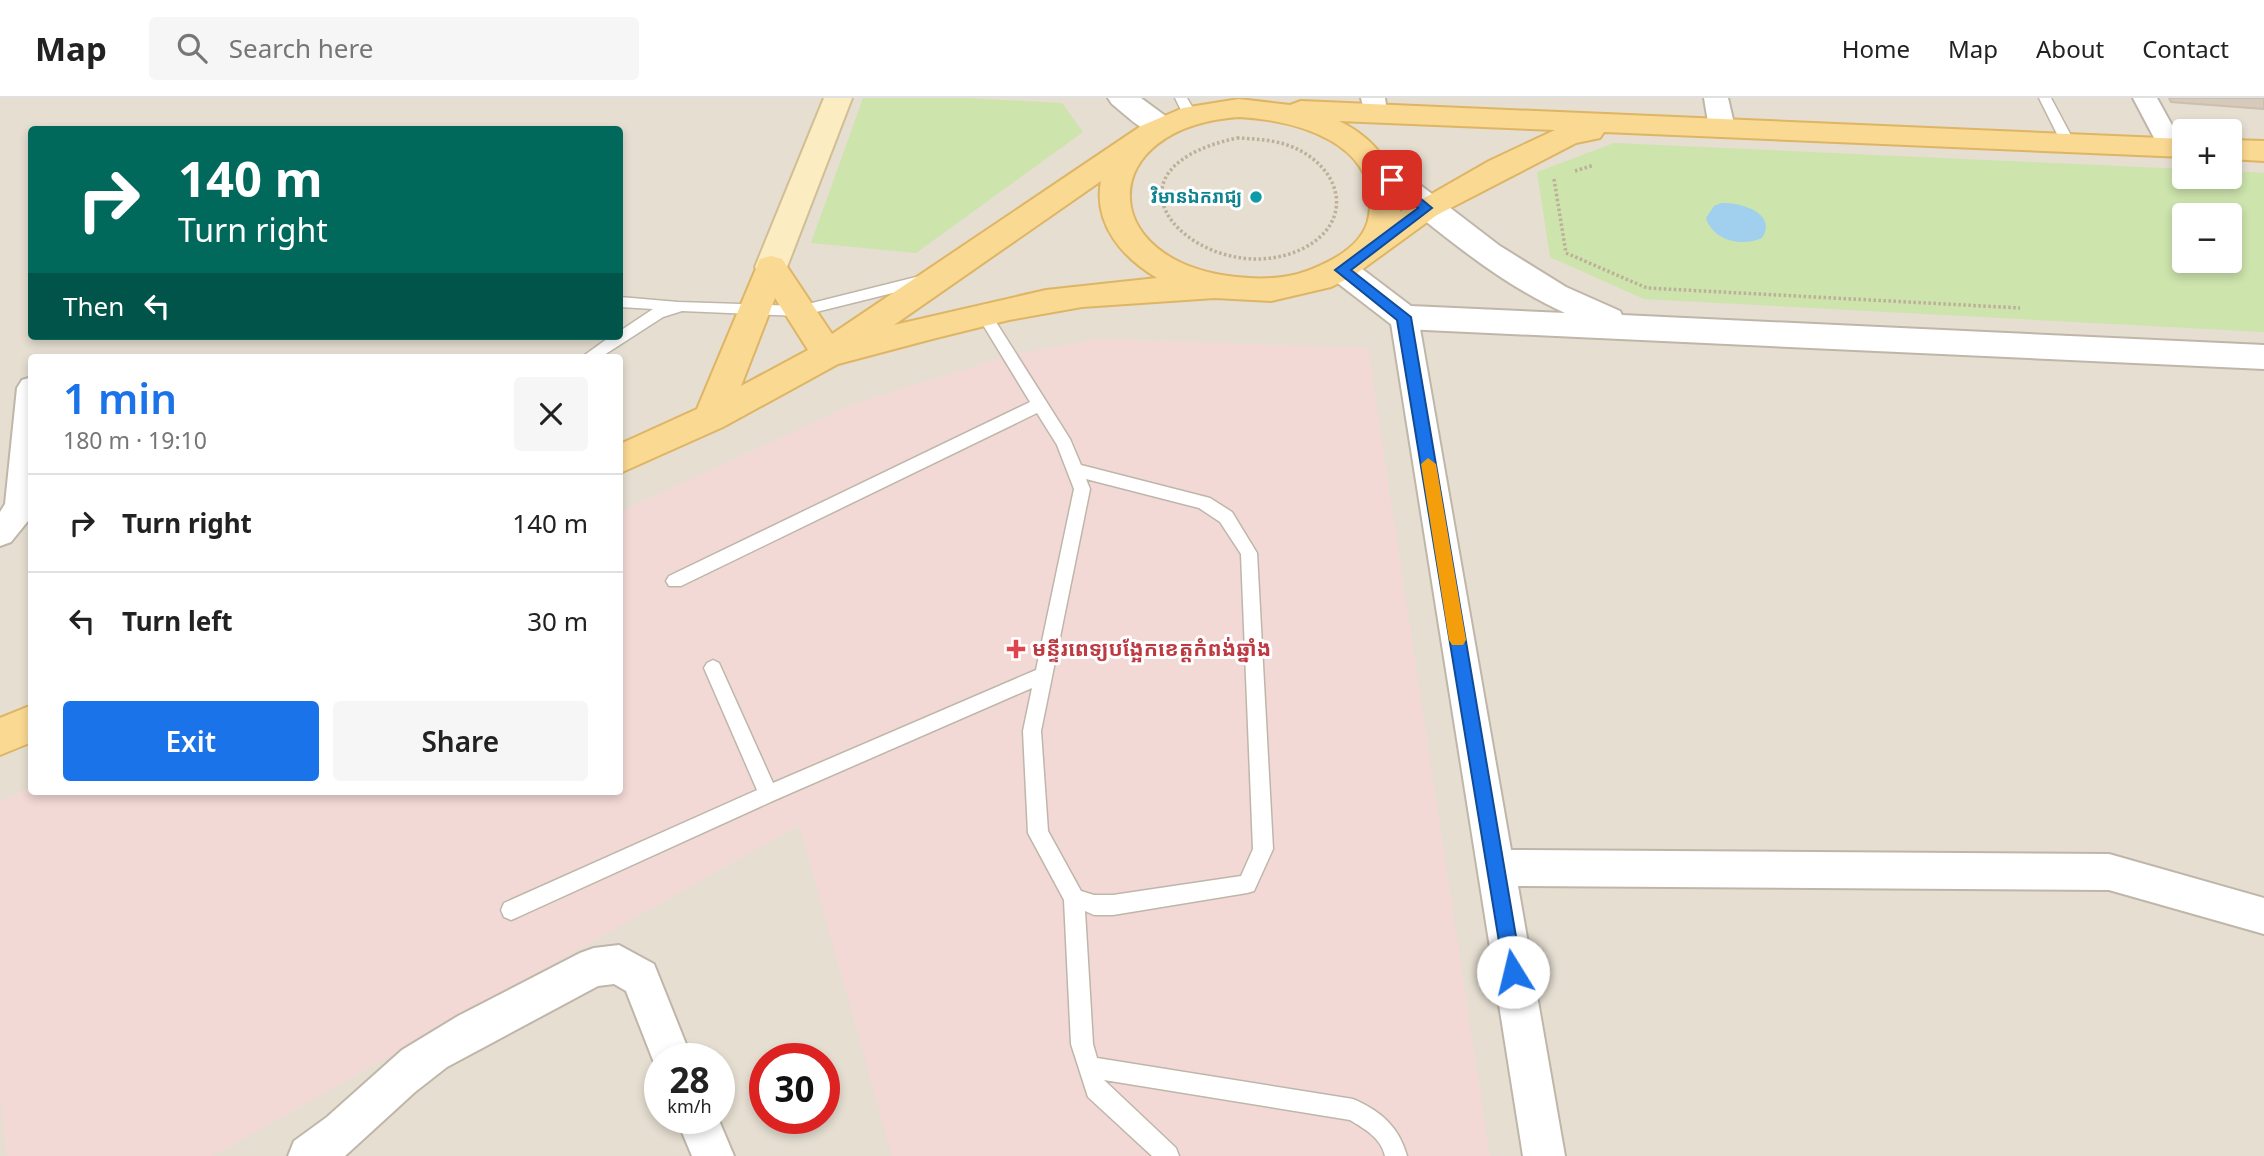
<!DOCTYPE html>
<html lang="en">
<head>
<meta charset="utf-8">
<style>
  body { margin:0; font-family:"Noto Sans","Noto Sans Khmer",sans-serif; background:#f6f6f6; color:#222; height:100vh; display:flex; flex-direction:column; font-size:26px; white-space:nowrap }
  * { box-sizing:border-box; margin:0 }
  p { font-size:23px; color:#767676 }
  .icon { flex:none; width:38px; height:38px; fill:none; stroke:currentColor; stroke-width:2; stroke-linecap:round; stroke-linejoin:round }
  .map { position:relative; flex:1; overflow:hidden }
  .details { position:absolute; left:28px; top:256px; width:595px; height:441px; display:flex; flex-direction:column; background:#fff; border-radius:7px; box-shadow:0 4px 10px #0003 }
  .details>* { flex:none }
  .top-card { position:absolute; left:28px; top:28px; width:595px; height:214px; border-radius:7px; box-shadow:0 4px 10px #0003; background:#00695c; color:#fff; overflow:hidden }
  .buttons { position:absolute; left:2172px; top:21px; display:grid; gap:14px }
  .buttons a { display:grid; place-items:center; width:70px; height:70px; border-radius:7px; background:#fff; box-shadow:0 4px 10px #0003; font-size:35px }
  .speed { position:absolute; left:644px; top:945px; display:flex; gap:14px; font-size:35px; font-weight:700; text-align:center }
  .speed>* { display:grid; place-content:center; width:91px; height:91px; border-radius:50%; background:#fff; box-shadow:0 4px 10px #0003; line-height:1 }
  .speed small { font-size:18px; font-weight:400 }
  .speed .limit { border:10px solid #d22; background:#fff; color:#111 }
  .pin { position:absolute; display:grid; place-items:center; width:60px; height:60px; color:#fff; margin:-30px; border-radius:14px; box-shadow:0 4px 10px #0006 }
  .me { position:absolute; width:77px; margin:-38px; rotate:351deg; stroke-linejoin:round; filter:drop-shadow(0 0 5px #0008) }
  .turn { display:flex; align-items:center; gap:24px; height:147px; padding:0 35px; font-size:32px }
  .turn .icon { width:91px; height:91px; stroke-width:2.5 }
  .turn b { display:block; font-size:49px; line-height:60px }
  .then { display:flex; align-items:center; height:66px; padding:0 35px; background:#0003; gap:14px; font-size:26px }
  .round { display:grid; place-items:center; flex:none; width:74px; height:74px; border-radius:7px; background:#f6f6f6 }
  .headline { display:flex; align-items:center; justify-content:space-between; height:119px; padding:0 35px }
  h1 { font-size:42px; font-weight:600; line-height:52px; color:#1a73e8 }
  .action { display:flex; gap:14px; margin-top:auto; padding:14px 35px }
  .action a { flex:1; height:80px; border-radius:7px; background:#1a73e8; color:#fff; font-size:28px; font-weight:600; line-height:80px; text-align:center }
  .action a+a { background:#f6f6f6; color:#222 }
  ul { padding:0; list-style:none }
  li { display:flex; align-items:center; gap:21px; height:98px; padding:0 35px; border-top:2px solid #e0e0e0 }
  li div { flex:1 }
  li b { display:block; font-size:26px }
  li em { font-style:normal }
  header { display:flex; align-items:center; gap:42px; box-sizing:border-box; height:98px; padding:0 35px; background:#fff; border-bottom:2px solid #e0e0e0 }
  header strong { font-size:33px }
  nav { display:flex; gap:38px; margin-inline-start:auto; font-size:24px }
  .search { width:490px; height:63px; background:#f6f6f6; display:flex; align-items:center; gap:18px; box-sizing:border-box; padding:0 24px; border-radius:7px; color:#767676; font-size:26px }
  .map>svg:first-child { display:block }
  .residential { fill:#e5ded1; fill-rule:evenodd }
  .medical { fill:#f2d9d6 }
  .green { fill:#cde4ad; fill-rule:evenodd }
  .water { fill:#a0d0ed }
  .building { fill:#d5cabc; stroke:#ccbfad; stroke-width:2 }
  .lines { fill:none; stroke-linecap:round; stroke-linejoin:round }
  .service-casing { stroke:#bfb6a9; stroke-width:3 }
  .minor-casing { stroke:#bfb6a9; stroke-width:4 }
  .tertiary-casing { stroke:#bfb6a9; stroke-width:4 }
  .secondary-casing { stroke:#d0be94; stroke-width:4 }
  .primary-casing { stroke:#deb564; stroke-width:4 }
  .path { stroke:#bdaf98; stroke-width:3.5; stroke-dasharray:2.5 2.5; stroke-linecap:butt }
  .service { fill:#fff; fill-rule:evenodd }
  .minor { fill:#fff; fill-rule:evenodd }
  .tertiary { fill:#fff; fill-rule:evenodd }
  .secondary { fill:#fcecc2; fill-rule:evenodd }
  .primary { fill:#fad993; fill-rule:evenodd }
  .route { fill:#1a73e8; stroke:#114b97; stroke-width:2 }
  .slow { fill:#f59e0b }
  .culture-dot { fill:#0f9aa8; stroke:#fff; stroke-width:2.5 }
  .health-dot { fill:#e0444e; stroke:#fff; stroke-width:2.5 }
  .labels { text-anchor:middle; stroke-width:6; stroke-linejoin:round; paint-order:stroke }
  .far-culture-label { font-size:18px; font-weight:bold; fill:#0d838f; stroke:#fff; text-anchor:end }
  .health-label { font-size:21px; font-weight:bold; fill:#be3a42; stroke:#fff; text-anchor:start }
</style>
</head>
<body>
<header>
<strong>Map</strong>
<div class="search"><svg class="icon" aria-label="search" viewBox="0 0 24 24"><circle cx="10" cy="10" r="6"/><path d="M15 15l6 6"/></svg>Search here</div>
<nav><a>Home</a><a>Map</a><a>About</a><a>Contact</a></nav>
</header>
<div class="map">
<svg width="2264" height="1058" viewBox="0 0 2264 1058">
  <rect width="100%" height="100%" fill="#f1ece3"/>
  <!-- residential -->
  <path class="residential" d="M 0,0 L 2264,0 L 2264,1058 L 0,1058 ZM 32,32 L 620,32 L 620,238 L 32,238 ZM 2184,33 L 2230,33 L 2230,79 L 2184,79 ZM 2184,117 L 2230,117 L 2230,163 L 2184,163 ZM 32,259 L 620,259 L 620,693 L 32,693 ZM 660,961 L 719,961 L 719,1020 L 660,1020 ZM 765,961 L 824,961 L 824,1020 L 765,1020 Z"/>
  <!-- medical -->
  <path class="medical" d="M 1100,241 L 1368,250 L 1490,1058 L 892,1058 L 799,727 L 213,1058 L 7,1058 L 0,999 L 0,703 L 31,689 L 32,693 L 620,693 L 620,414 L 853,306 L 1015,256 Z"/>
  <!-- green -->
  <path class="green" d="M 863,0 L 967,0 L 1062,5 L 1083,34 L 916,155 L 811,145 Z
    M 1614,45 L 2184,71 L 2184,79 L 2230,79 L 2230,73 L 2264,75 L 2264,234 L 1644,201 L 1550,159 L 1537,74 ZM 2184,117 L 2230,117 L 2230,163 L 2184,163 Z"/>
  <!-- water -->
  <path class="water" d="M 1721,105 C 1740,104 1778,115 1762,140 C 1742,149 1713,143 1706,120 L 1714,108 Z"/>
  <!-- building -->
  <path class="building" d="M 2169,0 L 2264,0 L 2264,11 L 2171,4 Z"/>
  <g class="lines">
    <defs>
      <path id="service" d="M 1175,0 L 1187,0 L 1197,17 L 1195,20 L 1185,20 Z
        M 2039,0 L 2051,0 L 2075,45 L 2073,48 L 2063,48 Z
        M 928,176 L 933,177 L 935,181 L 933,185 L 800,218 L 682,213 L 663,219 L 601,259 L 582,259 L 611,238 L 620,238 L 620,233 L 653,211 L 620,209 L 620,199 L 678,204 L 800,208 Z
        M 984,212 L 989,213 L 1070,341 L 1081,367 L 1210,400 L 1232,414 L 1257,455 L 1273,751 L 1254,793 L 1247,795 L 1113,817 L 1094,817 L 1085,813 L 1093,946 L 1097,960 L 1353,1001 C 1381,1013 1399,1029 1407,1058 L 1385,1058 C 1381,1040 1365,1031 1350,1022 L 1104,982 L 1176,1050 L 1179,1058 L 1152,1058 L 1088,999 L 1071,946 L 1064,802 L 1028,735 L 1023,633 L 1032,590 L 775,702 L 518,819 L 511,822 L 504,819 L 501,812 L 504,805 L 757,692 L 704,570 L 707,565 L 713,562 L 719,565 L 773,685 L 1036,572 L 1074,391 L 1057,347 L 1037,315 L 681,488 L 669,488 L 666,483 L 669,478 L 1030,304 L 977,217 ZM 1086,381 L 1199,410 L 1220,424 L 1241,456 L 1253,751 L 1241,778 L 1113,797 L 1094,797 L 1081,793 L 1048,733 L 1041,633 L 1090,391 Z"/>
      <path id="minor" d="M 1361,0 L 1385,0 L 1387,14 L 1384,20 L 1375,22 L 1366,20 Z
        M 1704,0 L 1728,0 L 1735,30 L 1731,36 L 1722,38 L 1713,36 L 1709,30 Z
        M 2133,0 L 2157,0 L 2184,49 L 2180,55 L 2171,57 L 2162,55 Z
        M 1404,209 L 1414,212 L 1418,219 L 1511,752 L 2109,756 L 2264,800 L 2264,836 L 2109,792 L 1518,788 L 1565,1058 L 1523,1058 L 1390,219 L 1394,212 Z
        M 32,279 L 32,418 L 11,444 L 0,448 L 0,414 L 5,406 L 17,290 L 22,282 Z
        M 619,847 L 654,866 L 692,961 L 660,961 L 660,976 L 658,975 L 626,893 L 614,886 L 598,888 L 447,969 L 415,994 L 345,1058 L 288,1058 L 294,1043 L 327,1019 L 402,952 L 458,918 L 580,855 L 594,850 Z
        M 676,1020 L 718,1020 L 734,1058 L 692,1058 Z"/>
      <path id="tertiary" d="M 1108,0 L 1141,0 L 1171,22 L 1175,29 L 1171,36 C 1148,42 1129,19 1112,6 Z
        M 1375,57 L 1385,60 L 1500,148 L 1566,189 L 1620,213 L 1622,217 L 2264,247 L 2264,271 L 1404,231 L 1392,227 L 1331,180 L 1326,172 L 1331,164 L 1342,161 L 1353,164 L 1411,208 L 1565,215 C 1490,181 1428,124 1365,74 L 1360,67 L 1365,60 Z"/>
      <path id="secondary" d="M 824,0 L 852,0 L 787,169 L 782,177 L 771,180 L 760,177 L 755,169 Z"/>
      <path id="primary" d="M 1239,1 L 1290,7 L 1301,3 L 2184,41 L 2184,59 L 1604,34 L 1600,40 L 1576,45 L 1437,117 L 1353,178 L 1331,189 L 1271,203 L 1215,200 L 1082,209 L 1009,222 L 936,240 L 838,266 L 723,329 L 620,375 L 620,346 L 697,311 L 760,161 L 771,158 L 782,161 L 832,236 L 1141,28 L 1183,10 ZM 1239,19 C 1295,22 1381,44 1369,118 C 1365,143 1340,159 1319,168 C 1292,181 1265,182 1236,179 C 1094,164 1094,29 1239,19 ZM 1339,23 L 1555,32 L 1489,63 L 1400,114 C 1400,72 1376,41 1339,23 ZM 1101,83 C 1093,126 1123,160 1157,180 L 1046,192 L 894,227 ZM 775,200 L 808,252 L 741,288 Z
        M 2230,42 L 2264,43 L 2264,63 L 2230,61 Z
        M 32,607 L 32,644 L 0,657 L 0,620 Z"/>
    </defs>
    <!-- service casing -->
    <use href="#service" class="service-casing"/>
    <!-- minor casing -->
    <use href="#minor" class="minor-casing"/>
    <!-- tertiary casing -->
    <use href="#tertiary" class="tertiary-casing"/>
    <!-- secondary casing -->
    <use href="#secondary" class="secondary-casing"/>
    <!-- primary casing -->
    <use href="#primary" class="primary-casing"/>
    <!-- path -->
    <path class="path" d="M 1237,40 C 1258,41 1280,42 1299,52 C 1344,75 1352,125 1304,150 C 1209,198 1076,75 1237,40 Z
      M 1575,73 L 1594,67
      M 1554,81 L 1566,155 L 1647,190 L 2020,210
      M 2184,82 L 2228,84"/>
    <!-- service -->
    <use href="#service" class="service"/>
    <!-- minor -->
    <use href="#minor" class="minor"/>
    <!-- tertiary -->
    <use href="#tertiary" class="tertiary"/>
    <!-- secondary -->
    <use href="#secondary" class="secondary"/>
    <!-- primary -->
    <use href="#primary" class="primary"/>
  </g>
  <!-- route -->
  <path class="route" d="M 1392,77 L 1432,110 L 1351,172 L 1411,219 L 1522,874 L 1520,881 L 1513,884 L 1506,881 L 1504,874 L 1397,222 L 1335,172 L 1418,110 L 1387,84 L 1386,82 Z"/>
  <!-- slow -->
  <path class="slow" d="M 1428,360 L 1436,366 L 1466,542 L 1463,547 L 1452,547 L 1449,542 L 1421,366 Z"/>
  <!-- markers -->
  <circle class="culture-dot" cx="1256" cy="99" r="7"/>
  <path class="health-dot" d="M1012.5 540.5h7v7h7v7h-7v7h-7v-7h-7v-7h7z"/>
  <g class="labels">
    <!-- far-culture labels -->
    <g class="far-culture-label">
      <text x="1242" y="105">វិមានឯករាជ្យ</text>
    </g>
    <!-- health labels -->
    <g class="health-label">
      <text x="1032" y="558">មន្ទីរពេទ្យបង្អែកខេត្តកំពង់ឆ្នាំង</text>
    </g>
  </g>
</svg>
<div class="buttons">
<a>+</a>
<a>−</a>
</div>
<div class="speed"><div>28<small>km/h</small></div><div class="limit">30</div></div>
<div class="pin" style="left:1392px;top:82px;background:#d93025"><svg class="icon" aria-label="arrive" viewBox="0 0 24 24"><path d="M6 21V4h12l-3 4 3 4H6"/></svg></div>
<svg class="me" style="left:1513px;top:874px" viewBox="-20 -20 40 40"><circle r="19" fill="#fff"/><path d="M0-13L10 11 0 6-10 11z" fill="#1a73e8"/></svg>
<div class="top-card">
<div class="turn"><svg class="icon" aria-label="right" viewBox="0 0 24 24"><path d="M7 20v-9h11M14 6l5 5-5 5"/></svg><div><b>140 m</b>Turn right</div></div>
<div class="then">Then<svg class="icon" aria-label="left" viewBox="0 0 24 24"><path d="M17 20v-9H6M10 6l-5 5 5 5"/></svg></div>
</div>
<section class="details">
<div class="headline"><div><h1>1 min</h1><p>180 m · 19:10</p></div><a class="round"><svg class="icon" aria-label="close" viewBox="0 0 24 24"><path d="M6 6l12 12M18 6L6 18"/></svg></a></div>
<ul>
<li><svg class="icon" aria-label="right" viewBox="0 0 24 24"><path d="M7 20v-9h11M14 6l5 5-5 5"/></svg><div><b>Turn right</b></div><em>140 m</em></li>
<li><svg class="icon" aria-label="left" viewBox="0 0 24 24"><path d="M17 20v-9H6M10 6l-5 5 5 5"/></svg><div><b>Turn left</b></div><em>30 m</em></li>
</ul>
<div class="action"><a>Exit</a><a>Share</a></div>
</section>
</div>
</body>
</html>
